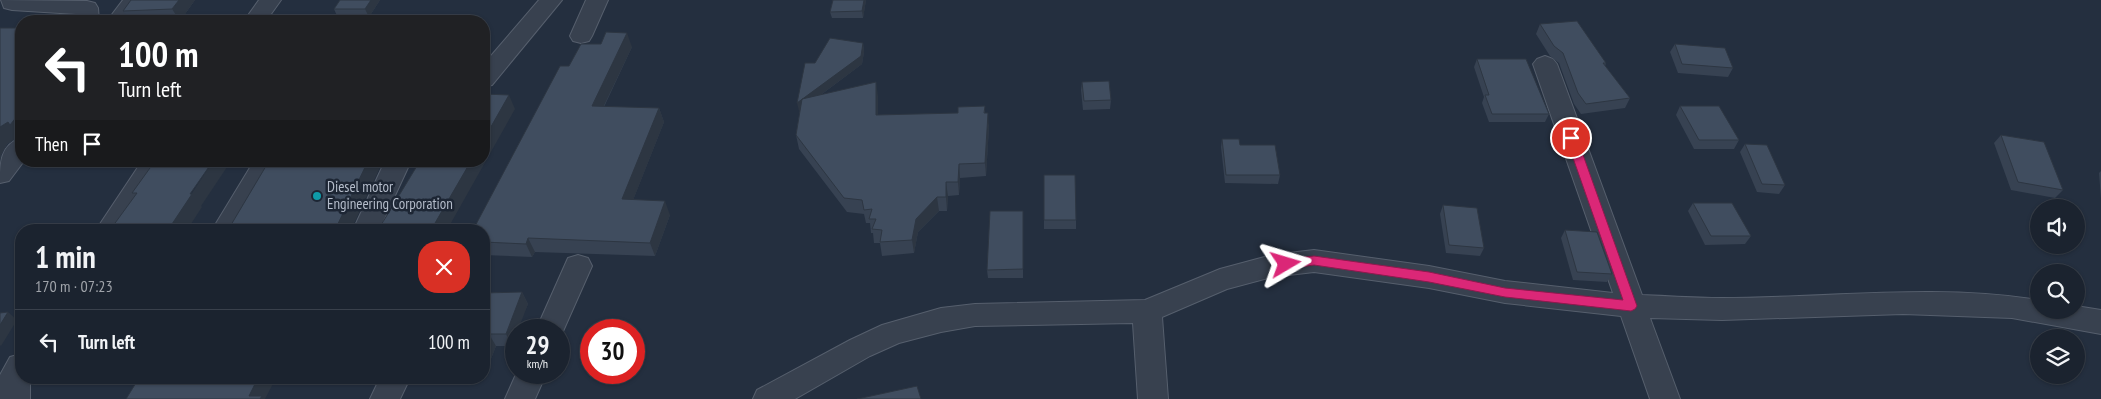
<!DOCTYPE html>
<html lang="en">
<head>
<meta charset="utf-8">
<style>
  body { margin:0; font-family:"PT Sans Narrow",sans-serif; background:#242b37; color:#f1f3f6; height:100vh; display:flex; flex-direction:column; font-size:19px; white-space:nowrap }
  * { box-sizing:border-box; margin:0 }
  p { font-size:16px; color:#a0a4aa }
  .icon { flex:none; width:28px; height:28px; fill:none; stroke:currentColor; stroke-width:2; stroke-linecap:round; stroke-linejoin:round }
  .map { position:relative; flex:1; overflow:hidden }
  .sheet { position:absolute; left:15px; top:224px; width:475px; height:160px; display:flex; flex-direction:column; background:#1b232f; border-radius:20px; box-shadow:0 1px 4px #0004,0 0 0 1px #39404b }
  .sheet>* { flex:none }
  .banner { position:absolute; left:15px; top:15px; width:475px; height:152px; border-radius:20px; box-shadow:0 1px 4px #0004,0 0 0 1px #39404b; background:#202124; color:#fff; overflow:hidden }
  .buttons { position:absolute; left:2030px; top:199px; display:grid; gap:10px }
  .buttons a { display:grid; place-items:center; width:55px; height:55px; border-radius:50%; background:#1b232f; box-shadow:0 1px 4px #0004,0 0 0 1px #39404b; font-size:25px }
  .speed { position:absolute; left:505px; top:319px; display:flex; gap:10px; font-size:25px; font-weight:700; text-align:center }
  .speed>* { display:grid; place-content:center; width:65px; height:65px; border-radius:50%; background:#1b232f; box-shadow:0 1px 4px #0004,0 0 0 1px #39404b; line-height:1 }
  .speed small { font-size:12px; font-weight:400 }
  .speed .limit { border:8px solid #d22; background:#fff; color:#111 }
  .pin { position:absolute; display:grid; place-items:center; width:42px; height:42px; color:#fff; margin:-21px; border:2px solid #fff; border-radius:50%; box-shadow:0 1px 5px #0007 }
  .me { position:absolute; width:55px; margin:-28px; rotate:83deg; stroke-linejoin:round; filter:drop-shadow(0 0 4px #0008) }
  .turn { display:flex; align-items:center; gap:18px; height:105px; padding:0 20px; font-size:22px }
  .turn .icon { width:65px; height:65px; stroke-width:2.5 }
  .turn b { display:block; font-size:35px; line-height:42px }
  .then { display:flex; align-items:center; height:48px; padding:0 20px; background:#0003; gap:10px; font-size:19px }
  .round { display:grid; place-items:center; flex:none; width:52px; height:52px; border-radius:20px; background:#242b37 }
  .summary { display:flex; align-items:center; justify-content:space-between; height:85px; padding:0 20px }
  h1 { font-size:30px; font-weight:800; line-height:38px }
  ul { padding:0; list-style:none }
  li { display:flex; align-items:center; gap:15px; height:65px; padding:0 20px; border-top:1px solid #39404b }
  li div { flex:1 }
  li b { display:block; font-size:19px }
  li em { font-style:normal }
  .map>svg:first-child { display:block }
  .lines { fill:none; stroke-linecap:round; stroke-linejoin:round }
  .minor-casing { stroke:#565f6d; stroke-width:2 }
  .minor { fill:#38414f; fill-rule:evenodd }
  .wall { fill:#374252 }
  .shaded-wall { fill:#2d3642 }
  .building { fill:#404d5f; stroke:#2d3642 }
  .route { fill:#db2777; stroke:#8e194d }
  .culture-dot { fill:#0f9aa8; stroke:#1d2634; stroke-width:2 }
  .labels { text-anchor:middle; stroke-width:5; stroke-linejoin:round; paint-order:stroke }
  .poi-label { font-size:15px; fill:#b4bcca; stroke:#1d2634; text-anchor:start }
</style>
</head>
<body>
<div class="map">
<svg width="2101" height="399" viewBox="0 0 2101 399">
  <rect width="100%" height="100%" fill="#242f3f"/>
  <g class="lines">
    <defs>
      <path id="minor" d="M 1,0 L 87,1 L 95,3 L 98,8 L 99,21 L 77,21 L 76,14 L 12,10 L 4,8 Z
        M 123,0 L 146,0 L 130,21 L 107,21 Z
        M 259,0 L 281,0 L 266,21 L 244,21 Z
        M 539,0 L 562,0 L 492,85 L 484,87 L 484,64 Z
        M 586,0 L 608,0 L 592,36 L 589,41 L 581,43 L 573,41 L 570,36 Z
        M 1545,56 L 1553,59 L 1557,64 L 1642,295 C 1669,296 1695,298 1722,298 C 1827,298 1934,283 2039,300 L 2039,310 L 2076,310 L 2076,306 L 2101,310 L 2101,334 L 2012,318 L 1903,314 L 1722,320 L 1650,318 L 1680,399 L 1650,399 L 1621,316 L 1505,303 L 1429,288 L 1314,272 L 1272,277 L 1227,289 L 1162,317 L 1168,399 L 1138,399 L 1133,323 L 975,326 L 941,332 L 899,343 L 870,356 L 795,399 L 753,399 L 757,390 L 850,340 L 882,325 L 941,308 L 975,304 L 1145,300 L 1220,269 L 1272,255 L 1314,250 L 1429,266 L 1505,281 L 1613,293 L 1533,64 L 1537,59 Z
        M 21,138 L 21,161 L 24,161 L 9,181 L 0,183 C 0,163 0,145 21,138 Z
        M 142,161 L 169,161 L 123,230 L 96,230 Z
        M 254,161 L 280,161 L 239,230 L 212,230 Z
        M 385,161 L 411,161 L 379,230 L 353,230 Z
        M 578,255 L 588,258 L 592,266 L 560,338 L 559,339 L 559,330 L 536,330 L 568,258 Z
        M 21,354 L 21,378 L 30,378 L 30,399 L 0,399 L 0,375 L 10,357 Z
        M 517,372 L 547,372 L 535,399 L 505,399 Z
        M 380,378 L 410,378 L 400,399 L 370,399 Z"/>
    </defs>
    <!-- minor casing -->
    <use href="#minor" class="minor-casing"/>
    <!-- minor -->
    <use href="#minor" class="minor"/>
  </g>
  <!-- wall -->
  <path class="wall" d="M 131,0 L 195,0 L 180,21 L 130,21 L 123,11 Z
    M 380,0 L 369,17 L 338,18 L 334,9 Z
    M 833,0 L 866,0 L 863,18 L 832,18 L 830,12 Z
    M 1540,24 L 1606,63 L 1605,66 L 1630,98 L 1625,108 L 1581,114 L 1574,104 L 1559,63 L 1550,56 L 1536,34 Z
    M 0,28 L 21,28 L 21,137 L 20,136 L 7,144 L 1,155 L 0,160 Z
    M 863,43 L 864,52 L 862,64 L 822,94 L 878,96 L 878,115 L 958,113 L 985,106 L 985,113 L 989,127 L 986,176 L 960,178 L 959,195 L 948,196 L 947,211 L 939,211 L 918,232 L 914,253 L 882,256 L 880,243 L 874,243 L 873,233 L 871,233 L 870,223 L 866,223 L 864,214 L 847,212 L 799,149 L 796,135 L 800,110 L 799,111 L 815,63 Z
    M 1675,44 L 1733,68 L 1728,77 L 1678,73 L 1670,52 Z
    M 632,47 L 604,107 L 659,108 L 664,122 L 633,200 L 670,215 L 655,256 L 535,252 L 532,257 L 484,255 L 484,230 L 569,66 Z
    M 1477,59 L 1549,114 L 1545,122 L 1489,122 L 1482,103 L 1484,97 L 1474,67 Z
    M 1082,82 L 1111,100 L 1110,109 L 1083,110 L 1081,90 Z
    M 1680,106 L 1739,140 L 1734,149 L 1694,149 L 1676,115 Z
    M 2001,135 L 2063,190 L 2055,198 L 2011,190 L 1994,143 Z
    M 1222,139 L 1280,175 L 1278,184 L 1225,183 L 1221,147 Z
    M 1745,144 L 1785,185 L 1779,194 L 1757,192 L 1740,152 Z
    M 2101,171 L 2101,199 L 2099,173 Z
    M 1044,175 L 1076,220 L 1076,229 L 1044,229 Z
    M 1693,203 L 1751,236 L 1745,244 L 1705,245 L 1688,211 Z
    M 1443,205 L 1484,248 L 1480,256 L 1446,253 L 1440,214 Z
    M 1023,211 L 1023,278 L 988,278 L 987,270 Z
    M 1565,230 L 1612,274 L 1607,282 L 1573,280 L 1561,238 Z
    M 522,292 L 528,304 L 516,330 L 516,335 L 512,346 L 496,346 L 485,374 L 484,374 L 484,293 Z"/>
  <!-- shaded-wall -->
  <path class="shaded-wall" d="M 179,0 L 195,0 L 180,21 L 172,9 Z
    M 371,0 L 380,0 L 369,17 L 365,9 Z
    M 864,0 L 866,0 L 863,18 L 862,11 Z
    M 627,33 L 632,47 L 597,120 L 592,106 Z
    M 863,43 L 864,52 L 862,64 L 799,111 L 797,103 Z
    M 876,82 L 878,96 L 878,129 L 876,115 Z
    M 509,95 L 515,109 L 447,230 L 431,230 L 471,161 L 484,161 L 484,139 Z
    M 659,108 L 664,122 L 628,213 L 622,199 Z
    M 21,111 L 21,137 L 10,125 Z
    M 988,113 L 989,127 L 986,176 L 985,163 Z
    M 8,122 L 20,136 L 7,144 L 1,155 L 0,160 L 0,127 Z
    M 213,161 L 231,161 L 201,206 L 202,207 L 187,230 L 168,230 Z
    M 368,161 L 383,161 L 351,230 L 335,230 Z
    M 959,164 L 960,178 L 959,195 L 958,182 Z
    M 946,182 L 948,196 L 947,211 L 946,197 Z
    M 937,197 L 939,211 L 918,232 L 914,253 L 912,240 L 916,219 Z
    M 665,201 L 670,215 L 655,256 L 650,243 Z
    M 528,238 L 535,252 L 532,257 L 526,244 Z
    M 522,292 L 528,304 L 518,330 L 516,330 L 516,335 L 512,346 L 506,334 Z
    M 8,312 L 17,320 L 1,346 L 0,345 L 0,325 Z
    M 489,334 L 496,346 L 485,374 L 484,373 L 484,348 Z
    M 258,378 L 276,378 L 265,399 L 251,399 L 249,396 Z"/>
  <!-- building -->
  <path class="building" d="M 131,0 L 179,0 L 172,9 L 123,11 Z
    M 340,0 L 371,0 L 365,9 L 334,9 Z
    M 833,0 L 864,0 L 862,11 L 830,12 Z
    M 1577,21 L 1606,63 L 1603,63 L 1630,98 L 1586,104 L 1578,93 L 1563,53 L 1554,46 L 1540,24 Z
    M 0,28 L 21,28 L 21,111 L 10,125 L 8,122 L 0,127 Z
    M 606,32 L 627,33 L 592,106 L 659,108 L 622,199 L 665,201 L 650,243 L 528,238 L 526,244 L 484,242 L 484,230 L 473,230 L 560,66 L 569,66 L 581,44 L 601,44 Z
    M 830,38 L 863,43 L 861,56 L 797,103 L 805,63 L 815,63 Z
    M 1675,44 L 1725,48 L 1733,68 L 1682,64 Z
    M 1477,59 L 1526,59 L 1549,114 L 1492,114 L 1485,95 L 1489,95 Z
    M 1109,81 L 1111,100 L 1084,101 L 1082,82 Z
    M 876,82 L 876,115 L 958,113 L 958,107 L 985,106 L 984,113 L 988,113 L 985,163 L 959,164 L 958,182 L 946,182 L 946,197 L 937,197 L 916,219 L 912,240 L 880,242 L 882,230 L 872,229 L 876,219 L 869,219 L 872,209 L 864,210 L 862,200 L 844,198 L 796,135 L 802,99 Z
    M 484,94 L 509,95 L 484,139 Z
    M 1680,106 L 1719,106 L 1739,140 L 1699,140 Z
    M 2001,135 L 2044,142 L 2063,190 L 2018,182 Z
    M 1222,139 L 1239,139 L 1240,145 L 1275,145 L 1280,175 L 1226,175 Z
    M 1745,144 L 1767,145 L 1785,185 L 1762,184 Z
    M 155,161 L 213,161 L 190,194 L 192,194 L 168,230 L 110,230 L 137,193 L 132,193 Z
    M 269,161 L 368,161 L 335,230 L 228,230 Z
    M 420,161 L 471,161 L 431,230 L 378,230 Z
    M 1044,175 L 1075,175 L 1076,220 L 1044,220 Z
    M 1693,203 L 1732,203 L 1751,236 L 1711,236 Z
    M 1443,205 L 1477,208 L 1484,248 L 1449,245 Z
    M 990,211 L 1023,211 L 1023,269 L 987,270 Z
    M 1565,230 L 1597,232 L 1612,274 L 1577,272 Z
    M 522,292 L 506,334 L 489,334 L 484,348 L 484,293 Z
    M 8,312 L 0,325 L 0,313 Z
    M 139,378 L 258,378 L 249,396 L 262,396 L 260,399 L 126,399 Z
    M 917,386 L 921,399 L 857,399 Z"/>
  <!-- route -->
  <path class="route" d="M 1571,135 L 1577,138 L 1637,306 L 1635,309 L 1631,311 L 1505,297 L 1429,282 L 1314,265 L 1286,269 L 1282,267 L 1280,264 L 1282,261 L 1286,259 L 1314,256 L 1429,272 L 1505,288 L 1623,300 L 1566,138 Z"/>
  <!-- markers -->
  <circle class="culture-dot" cx="317" cy="196" r="5"/>
  <g class="labels">
    <!-- poi labels -->
    <g class="poi-label">
      <text x="327" y="192">Diesel motor<tspan x="327" dy="17">Engineering Corporation</tspan></text>
    </g>
  </g>
</svg>
<div class="buttons">
<a><svg class="icon" aria-label="sound" viewBox="0 0 24 24"><path d="M4 9h4l5-4v14l-5-4H4zM17 9q2 3 0 6"/></svg></a>
<a><svg class="icon" aria-label="search" viewBox="0 0 24 24"><circle cx="10" cy="10" r="6"/><path d="M15 15l6 6"/></svg></a>
<a><svg class="icon" aria-label="layers" viewBox="0 0 24 24"><path d="M12 4l9 5-9 5-9-5zM3 14l9 5 9-5"/></svg></a>
</div>
<div class="speed"><div>29<small>km/h</small></div><div class="limit">30</div></div>
<div class="pin" style="left:1571px;top:138px;background:#d93025"><svg class="icon" aria-label="arrive" viewBox="0 0 24 24"><path d="M6 21V4h12l-3 4 3 4H6"/></svg></div>
<svg class="me" style="left:1286px;top:264px" viewBox="-20 -20 40 40"><path d="M0-17L14 15 0 8-14 15z" fill="#db2777" stroke="#fff" stroke-width="4"/></svg>
<div class="banner">
<div class="turn"><svg class="icon" aria-label="left" viewBox="0 0 24 24"><path d="M17 20v-9H6M10 6l-5 5 5 5"/></svg><div><b>100 m</b>Turn left</div></div>
<div class="then">Then<svg class="icon" aria-label="arrive" viewBox="0 0 24 24"><path d="M6 21V4h12l-3 4 3 4H6"/></svg></div>
</div>
<section class="sheet">
<div class="summary"><div><h1>1 min</h1><p>170 m · 07:23</p></div><a class="round" style="background:#d93025;color:#fff"><svg class="icon" aria-label="close" viewBox="0 0 24 24"><path d="M6 6l12 12M18 6L6 18"/></svg></a></div>
<ul>
<li><svg class="icon" aria-label="left" viewBox="0 0 24 24"><path d="M17 20v-9H6M10 6l-5 5 5 5"/></svg><div><b>Turn left</b></div><em>100 m</em></li>
</ul>
</section>
</div>
</body>
</html>
